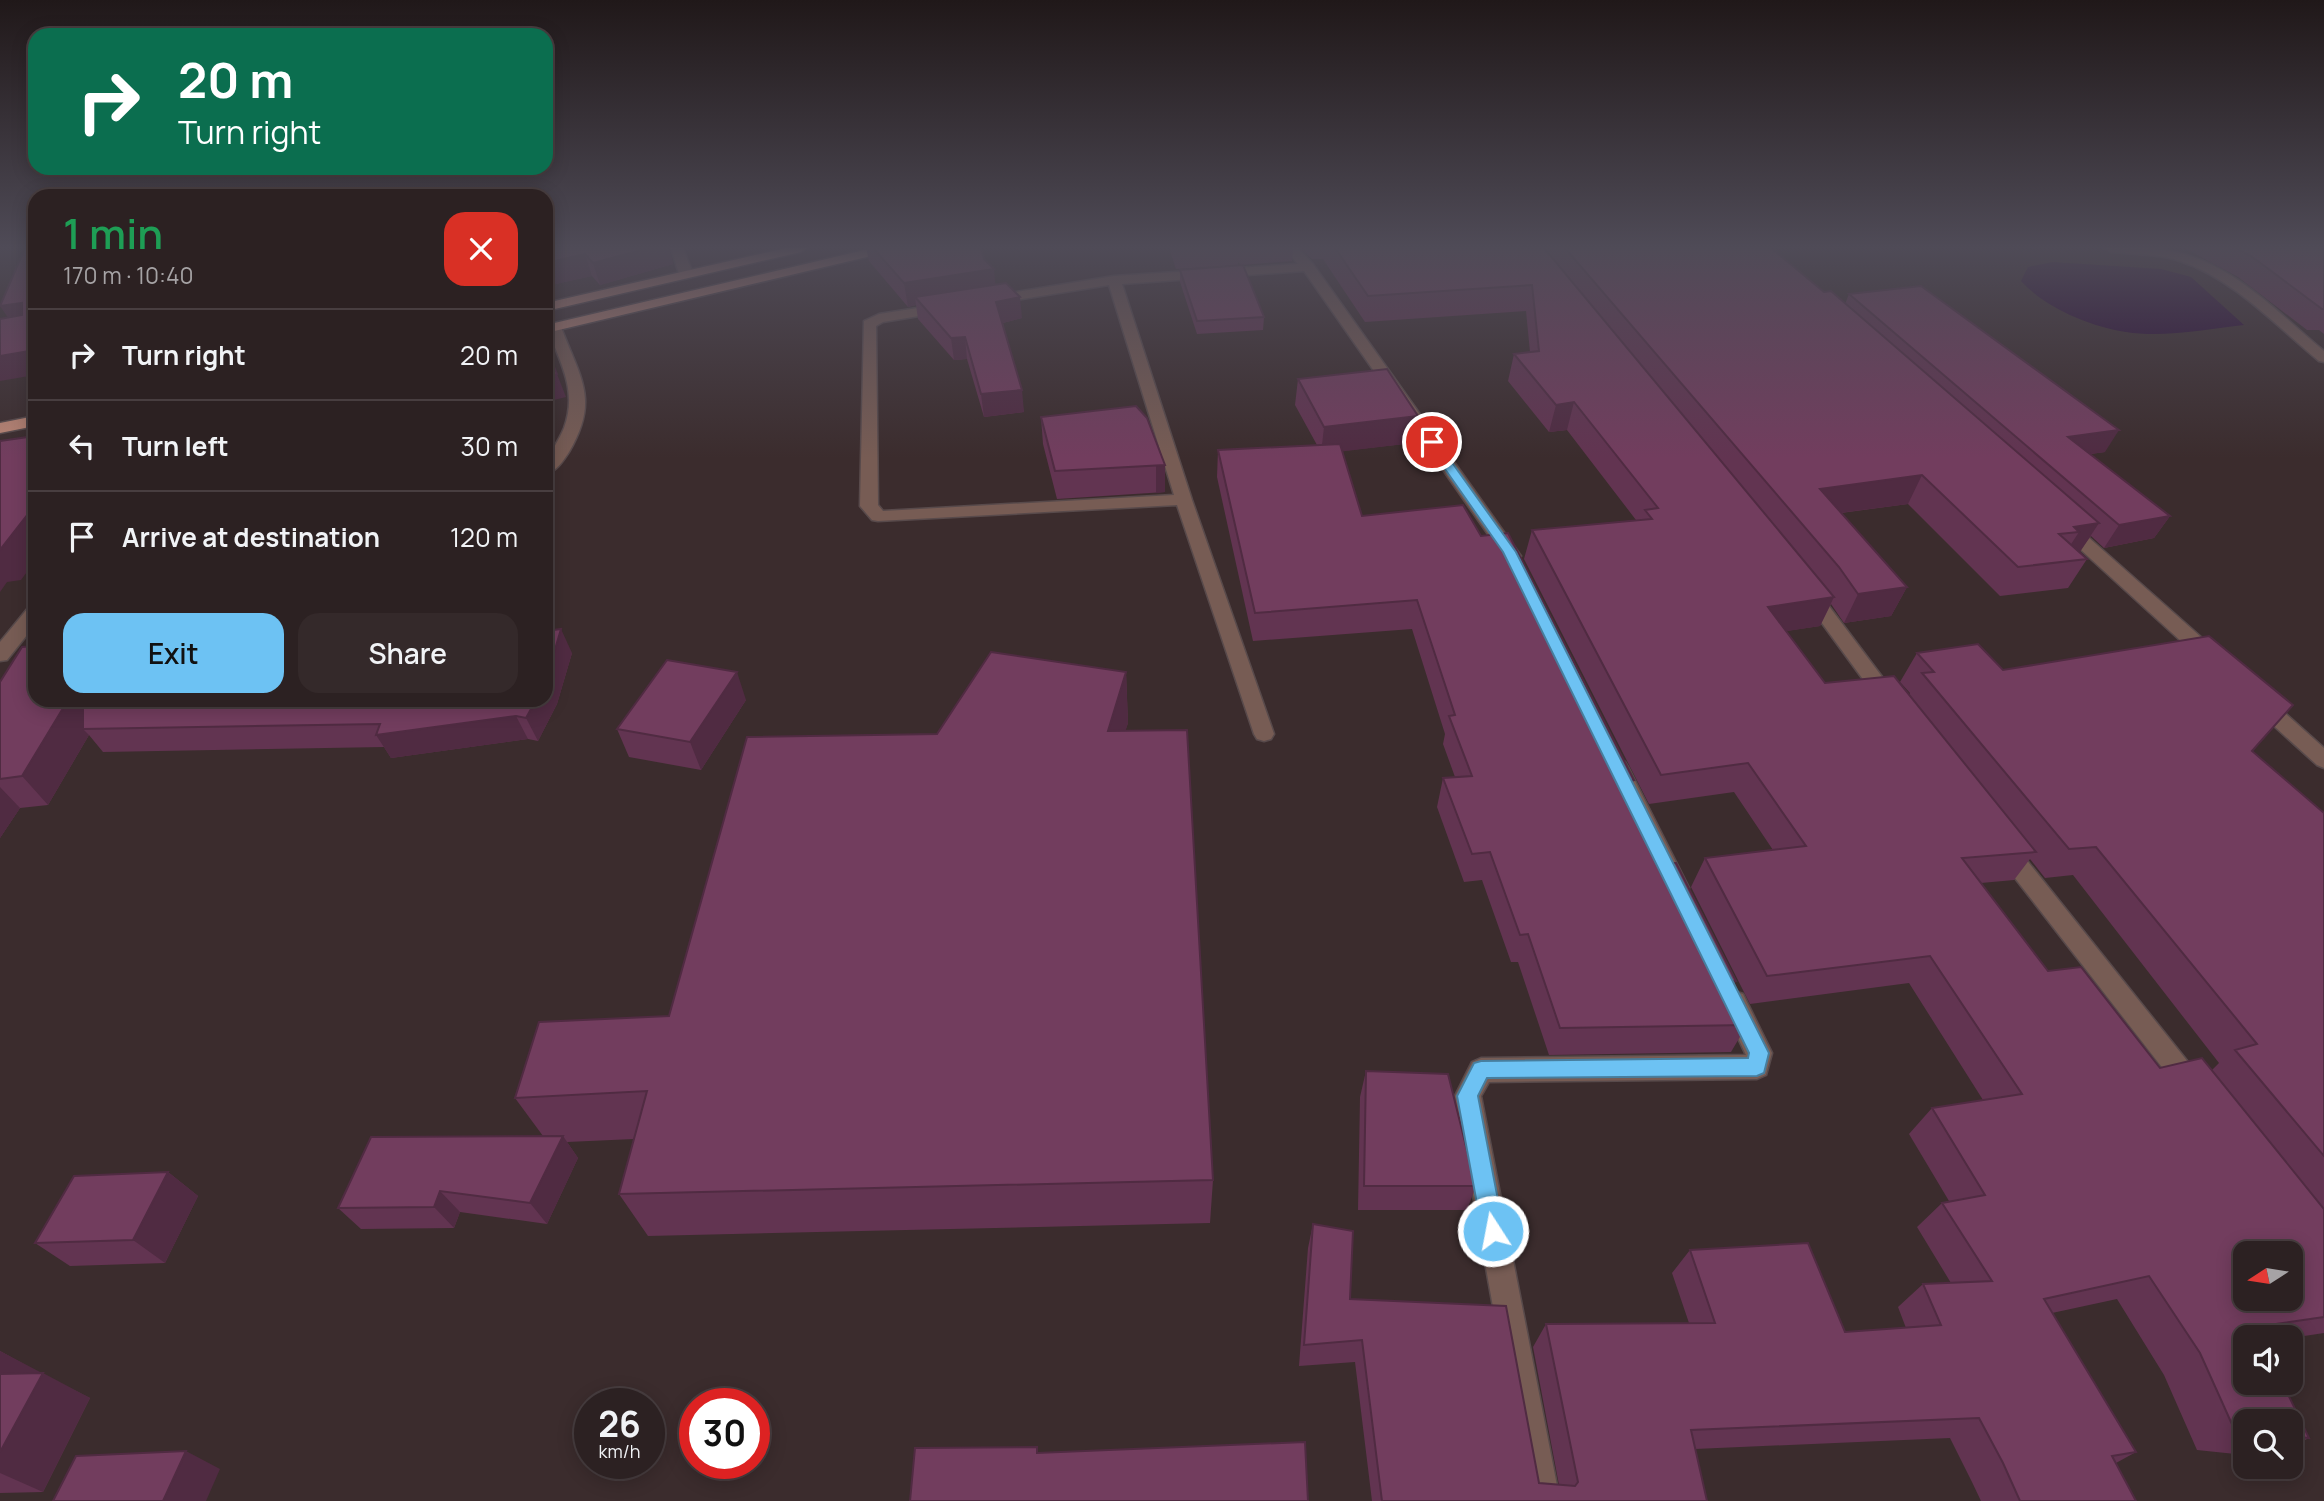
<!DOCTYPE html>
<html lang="en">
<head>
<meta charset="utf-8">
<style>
  body { margin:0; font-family:Manrope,sans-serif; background:#34292a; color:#f1f3f6; height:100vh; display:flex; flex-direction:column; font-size:26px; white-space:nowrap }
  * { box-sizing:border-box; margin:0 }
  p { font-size:23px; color:#a6a3a5 }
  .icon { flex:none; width:38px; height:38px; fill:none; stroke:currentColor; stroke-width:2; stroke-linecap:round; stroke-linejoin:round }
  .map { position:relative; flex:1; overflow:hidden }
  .side { position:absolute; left:28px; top:189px; width:525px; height:518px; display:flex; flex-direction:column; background:#2c2122; border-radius:21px; box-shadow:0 4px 18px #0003,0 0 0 2px #483e40 }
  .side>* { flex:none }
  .hud { position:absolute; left:28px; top:28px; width:525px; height:147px; border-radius:21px; box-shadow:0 4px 18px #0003,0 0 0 2px #483e40; background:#0b6e4f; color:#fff; overflow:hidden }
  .needle { width:46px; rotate:258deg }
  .fabs { position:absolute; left:2233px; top:1241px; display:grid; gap:14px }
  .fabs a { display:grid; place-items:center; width:70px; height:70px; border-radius:14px; background:#2c2122; box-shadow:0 4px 18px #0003,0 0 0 2px #483e40; font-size:35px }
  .speed { position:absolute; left:574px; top:1388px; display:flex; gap:14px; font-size:35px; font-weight:700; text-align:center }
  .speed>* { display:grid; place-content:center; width:91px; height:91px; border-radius:50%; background:#2c2122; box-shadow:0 4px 18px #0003,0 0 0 2px #483e40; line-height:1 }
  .speed small { font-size:18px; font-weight:400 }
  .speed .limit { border:10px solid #d22; background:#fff; color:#111 }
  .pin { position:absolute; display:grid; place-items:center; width:60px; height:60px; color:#fff; margin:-30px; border:4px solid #fff; border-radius:50%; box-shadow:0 2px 7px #0007 }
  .me { position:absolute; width:77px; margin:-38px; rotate:349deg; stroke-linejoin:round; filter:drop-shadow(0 0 5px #0008) }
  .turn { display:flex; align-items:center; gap:24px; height:147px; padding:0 35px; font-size:32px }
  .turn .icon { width:91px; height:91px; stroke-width:2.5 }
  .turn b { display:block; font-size:49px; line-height:60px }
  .round { display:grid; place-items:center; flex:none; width:74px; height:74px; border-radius:21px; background:#34292a }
  .overview { display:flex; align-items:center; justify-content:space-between; height:119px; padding:0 35px }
  h1 { font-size:42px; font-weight:600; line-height:52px; color:#1e9e55 }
  .primary-button { display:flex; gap:14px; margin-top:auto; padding:14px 35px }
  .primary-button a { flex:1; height:80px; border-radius:21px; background:#6dc2f3; color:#111; font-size:28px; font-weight:600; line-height:80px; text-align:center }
  .primary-button a+a { background:#34292a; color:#f1f3f6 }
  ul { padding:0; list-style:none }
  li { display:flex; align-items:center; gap:21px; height:91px; padding:0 35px; border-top:2px solid #483e40 }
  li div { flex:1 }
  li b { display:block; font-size:26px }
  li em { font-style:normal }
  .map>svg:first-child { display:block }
  .water { fill:#2a0935 }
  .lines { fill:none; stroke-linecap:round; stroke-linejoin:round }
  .street-casing { stroke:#584a4b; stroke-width:3 }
  .primary-casing { stroke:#584a4b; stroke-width:3 }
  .street { fill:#775c54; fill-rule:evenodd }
  .primary { fill:#bd8675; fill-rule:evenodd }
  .wall { fill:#623451; fill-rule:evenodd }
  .shaded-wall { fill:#502b42 }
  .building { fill:#723d5e; stroke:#502b42; stroke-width:2; fill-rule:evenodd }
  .route { fill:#6dc2f3; stroke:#477e9e; stroke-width:2 }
</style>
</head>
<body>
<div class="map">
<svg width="2324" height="1501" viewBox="0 0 2324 1501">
  <rect width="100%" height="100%" fill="#3b2c2d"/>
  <!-- water -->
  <path class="water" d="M 2052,262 L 2161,269 L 2191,277 L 2244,325 C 2206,329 2164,338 2126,332 C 2089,326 2046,308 2021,281 L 2028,267 Z"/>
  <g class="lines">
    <defs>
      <path id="street" d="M 671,248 L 683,248 L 693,274 L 691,277 L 686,278 L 679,274 Z
        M 1285,248 L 1298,248 L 1313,264 L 1521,556 L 1512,561 L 1506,560 L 1304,271 L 1122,284 L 1192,500 L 1274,734 L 1271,739 L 1264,741 L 1257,739 L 1254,734 L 1177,505 L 878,521 L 872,520 L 860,506 L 864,321 L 879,314 L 943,304 L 950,308 L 943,312 L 883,322 L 876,326 L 878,505 L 883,511 L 1174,495 L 1109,285 L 992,304 L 985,300 L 992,296 L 1114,276 L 1298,264 Z
        M 2105,248 C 2128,248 2152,247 2175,252 C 2234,264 2279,314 2324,351 L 2324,362 L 2319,361 C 2276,326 2234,279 2180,261 C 2159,254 2134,254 2111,252 Z
        M 554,323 L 561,327 C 580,378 600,399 569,452 C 563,461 557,471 546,474 C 546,456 557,445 564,428 C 578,390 560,363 547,327 Z
        M 2064,520 L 2070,521 L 2219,653 L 2222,658 L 2219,663 L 2205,663 L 2058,529 L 2055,525 L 2058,521 Z
        M 1809,587 L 1816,589 L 1895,694 L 1898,699 L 1895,704 L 1881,704 L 1800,593 Z
        M 35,606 L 35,625 L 7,660 L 0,661 L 0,642 L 28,608 Z
        M 2259,694 L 2266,696 L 2324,748 L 2324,768 L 2317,765 L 2252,706 L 2249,701 L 2252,696 Z
        M 1617,759 L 1625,762 L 1628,767 L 1689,888 L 1685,895 L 1677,897 L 1669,895 L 1665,888 L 1606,767 L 1609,762 Z
        M 2005,840 L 2013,843 L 2200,1077 L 2204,1085 L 2200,1093 L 2191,1097 L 2182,1093 L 1997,855 L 1994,849 L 1997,843 Z
        M 1734,991 L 1743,994 L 1772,1053 L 1766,1075 L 1757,1079 L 1489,1082 L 1481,1096 L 1560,1501 L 1528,1501 L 1455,1096 L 1472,1062 L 1481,1058 L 1746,1055 L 1721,1002 L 1725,994 Z"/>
      <path id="primary" d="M 786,248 L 807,248 L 801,252 L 546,311 L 546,303 Z
        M 873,248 L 894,248 L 888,252 L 546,333 L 546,325 Z
        M 35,416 L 35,426 L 0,433 L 0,423 Z"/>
    </defs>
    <!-- street casing -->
    <use href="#street" class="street-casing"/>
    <!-- primary casing -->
    <use href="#primary" class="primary-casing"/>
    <!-- street -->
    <use href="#street" class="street"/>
    <!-- primary -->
    <use href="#primary" class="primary"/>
  </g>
  <!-- wall -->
  <path class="wall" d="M 546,248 L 669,248 L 673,264 L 600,285 L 592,276 L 546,286 Z
    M 866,248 L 973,248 L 984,259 L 996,285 L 1022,318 L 1003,323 L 1024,412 L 984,417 L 967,359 L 954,360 L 918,319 L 916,305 L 908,307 L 869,261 Z
    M 1169,248 L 1293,248 L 1292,261 L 1241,265 L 1238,262 L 1238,265 L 1176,269 Z
    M 1300,248 L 1771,248 L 1824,292 L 1845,304 L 1849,294 L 2105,452 L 2090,454 L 2170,516 L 2154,538 L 2104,548 L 2091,536 L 2079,552 L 2087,559 L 2068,588 L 2000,596 L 1908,504 L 1841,513 L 1907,587 L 1891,616 L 1844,623 L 1831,604 L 1820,626 L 1786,631 L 1825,683 L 1909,695 L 1910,693 L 1900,682 L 1917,653 L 2003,670 L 2252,751 L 2324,813 L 2324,1333 L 2291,1338 L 2291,1337 L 2245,1337 L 2309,1438 L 2291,1447 L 2291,1421 L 2245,1421 L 2245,1455 L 2197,1450 L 2164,1375 L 2117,1299 L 2052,1313 L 2136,1452 L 2116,1463 L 2136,1501 L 1981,1501 L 1972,1482 L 1950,1438 L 1695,1449 L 1707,1501 L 1372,1501 L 1355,1362 L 1299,1366 L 1308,1248 L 1313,1224 L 1350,1299 L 1539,1483 L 1559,1485 L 1533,1347 L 1546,1324 L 1689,1323 L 1672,1273 L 1690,1250 L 1845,1332 L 1906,1328 L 1898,1307 L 1923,1284 L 1951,1283 L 1917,1227 L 1942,1203 L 1949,1201 L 1909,1134 L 1932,1108 L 1983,1100 L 1909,983 L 1750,1004 L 1691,887 L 1705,858 L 1773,850 L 1734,792 L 1649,804 L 1524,559 L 1532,530 L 1636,520 L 1567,430 L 1549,432 L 1508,381 L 1514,354 L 1530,352 L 1526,311 L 1365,322 L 1323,259 L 1312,259 ZM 2030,859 L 2045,878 L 2073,875 L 2219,1063 L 2212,1070 L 2160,1068 L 2048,971 L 1981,883 L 2014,880 Z
    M 2186,248 L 2324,248 L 2324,334 L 2319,330 L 2307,330 L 2238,277 L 2201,257 Z
    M 1180,270 L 1264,317 L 1263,330 L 1197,334 L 1180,282 Z
    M 1298,379 L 1413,443 L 1342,451 L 1362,516 L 1481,536 L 1634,780 L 1627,795 L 1662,864 L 1736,981 L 1731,990 L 1747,1025 L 1731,1052 L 1549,1055 L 1518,962 L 1511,962 L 1482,880 L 1464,882 L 1437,807 L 1443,778 L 1455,777 L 1443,744 L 1445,734 L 1412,629 L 1253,641 L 1217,477 L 1218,450 L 1317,445 L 1295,405 Z
    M 1041,417 L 1147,418 L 1165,492 L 1057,499 L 1043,444 Z
    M 572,653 L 557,704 L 538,741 L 528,739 L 391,758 L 384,747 L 103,752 L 89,735 L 48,805 L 20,808 L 0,838 L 0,682 L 35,700 Z
    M 1126,672 L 1128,723 L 1125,731 L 1213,1180 L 1210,1223 L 648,1236 L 619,1194 L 634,1139 L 567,1142 L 578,1158 L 547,1224 L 460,1212 L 454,1228 L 361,1229 L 338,1208 L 543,1136 L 515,1098 L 669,1016 L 937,734 Z
    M 746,700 L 701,770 L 629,757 L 617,729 Z
    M 1366,1071 L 1476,1186 L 1467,1210 L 1358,1210 L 1360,1097 Z
    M 168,1172 L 198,1196 L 165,1263 L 70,1266 L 35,1243 Z
    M 0,1351 L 40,1373 L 90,1398 L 43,1492 L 0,1493 Z"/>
  <!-- shaded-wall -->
  <path class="shaded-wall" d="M 649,248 L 669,248 L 673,264 L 600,285 L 593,263 Z
    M 585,254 L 592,276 L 546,286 L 546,263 Z
    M 994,269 L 996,292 L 915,297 L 916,305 L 908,307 L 904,283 Z
    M 1020,297 L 1022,318 L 999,324 L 996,302 Z
    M 22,303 L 35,323 L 15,328 L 0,306 Z
    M 965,337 L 967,359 L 954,360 L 951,338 Z
    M 35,350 L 35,375 L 0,381 L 0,356 Z
    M 557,374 L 566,397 L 546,402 L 546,377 Z
    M 1022,390 L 1024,412 L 984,417 L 981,394 Z
    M 1574,402 L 1567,430 L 1549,432 L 1556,405 Z
    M 1418,416 L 1413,443 L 1321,454 L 1324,427 Z
    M 2119,430 L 2105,452 L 2055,459 L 2068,437 Z
    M 1165,465 L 1165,492 L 1156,493 L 1156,466 Z
    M 1922,475 L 1908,504 L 1808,517 L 1820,489 Z
    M 35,505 L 35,561 L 21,580 L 7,582 L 0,592 L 0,550 Z
    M 2170,516 L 2154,538 L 2104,548 L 2119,525 Z
    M 2099,523 L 2080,552 L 2064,555 L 2079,532 L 2074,527 Z
    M 1907,587 L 1891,616 L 1844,623 L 1858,594 Z
    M 1834,597 L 1820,626 L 1755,636 L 1768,607 Z
    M 561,629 L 572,653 L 557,704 L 538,741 L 526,718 L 536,700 L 546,700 L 546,680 Z
    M 737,672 L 746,700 L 701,770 L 690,742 Z
    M 1126,672 L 1128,723 L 1110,782 L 1108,731 Z
    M 68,700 L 105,700 L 83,729 L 89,735 L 48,805 L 22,776 Z
    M 516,716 L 528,739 L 391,758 L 376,735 Z
    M 0,787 L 20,808 L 0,838 Z
    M 563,1136 L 578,1158 L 547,1224 L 530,1203 Z
    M 168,1172 L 198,1196 L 165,1263 L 133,1240 Z
    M 440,1191 L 460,1212 L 454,1228 L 434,1207 Z
    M 0,1351 L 40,1372 L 24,1400 L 0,1388 Z
    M 43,1373 L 90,1398 L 43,1492 L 0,1473 L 0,1452 Z
    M 186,1451 L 220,1469 L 206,1501 L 163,1501 Z"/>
  <!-- building -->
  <path class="building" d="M 25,248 L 35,248 L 35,350 L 0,356 L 0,319 L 22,315 L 22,303 L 0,306 Z
    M 546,248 L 649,248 L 593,263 L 585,254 L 546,263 Z
    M 873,248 L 981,248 L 984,259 L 994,269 L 904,283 Z
    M 1335,248 L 1544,248 L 1834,597 L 1768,607 L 1825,683 L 1894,676 L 2036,852 L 1962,858 L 2048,971 L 2081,967 L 2160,1068 L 2202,1058 L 2324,1209 L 2324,1317 L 2248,1328 L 2254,1337 L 2245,1337 L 2245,1382 L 2282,1382 L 2309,1438 L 2291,1436 L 2291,1421 L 2245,1421 L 2245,1432 L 2235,1431 L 2200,1353 L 2149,1276 L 2044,1299 L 2136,1452 L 2112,1456 L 2136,1501 L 2020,1501 L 2003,1463 L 1979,1418 L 1691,1430 L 1707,1501 L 1382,1501 L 1362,1340 L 1304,1345 L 1313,1224 L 1353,1231 L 1350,1299 L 1506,1306 L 1539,1483 L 1575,1486 L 1578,1482 L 1546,1324 L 1715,1323 L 1690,1250 L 1808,1243 L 1845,1332 L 1941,1325 L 1923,1284 L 1992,1281 L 1942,1203 L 1985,1195 L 1932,1108 L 2022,1094 L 1930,956 L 1767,976 L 1705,858 L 1806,846 L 1748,763 L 1661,775 L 1532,530 L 1652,519 L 1645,510 L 1658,508 L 1574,402 L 1556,405 L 1514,354 L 1539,351 L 1532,285 L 1368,296 ZM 2245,1253 L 2291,1253 L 2291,1298 L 2245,1298 Z
    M 1565,248 L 1771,248 L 1824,292 L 1831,291 L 2099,523 L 2074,527 L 2079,532 L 2059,534 L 2087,559 L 2018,567 L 1922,475 L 1820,489 L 1907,587 L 1858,594 L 1839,567 Z
    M 2235,248 L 2324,248 L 2324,309 L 2322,309 L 2251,256 Z
    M 1243,265 L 1264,317 L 1197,321 L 1180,270 Z
    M 1006,283 L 1020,297 L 996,302 L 1022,390 L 981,394 L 965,337 L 951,338 L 915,297 Z
    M 1921,286 L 2119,430 L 2068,437 L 2170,516 L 2119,525 L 1849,294 Z
    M 546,348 L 557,374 L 546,377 Z
    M 1387,369 L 1418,416 L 1324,427 L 1298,379 Z
    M 1136,406 L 1147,418 L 1165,465 L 1055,471 L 1041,417 Z
    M 35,436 L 35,505 L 0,550 L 0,441 Z
    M 1340,444 L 1362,516 L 1463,505 L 1481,536 L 1508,533 L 1634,780 L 1620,781 L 1662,864 L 1676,863 L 1736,981 L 1727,982 L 1747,1025 L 1560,1028 L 1528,934 L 1520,935 L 1490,852 L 1472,854 L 1443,778 L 1472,776 L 1449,716 L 1455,715 L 1417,600 L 1255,613 L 1218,450 Z
    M 561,629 L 546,680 L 546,631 Z
    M 2209,636 L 2293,705 L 2252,751 L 2324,813 L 2324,1156 L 2235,1050 L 2257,1044 L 2096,847 L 2069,849 L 1922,673 L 1934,672 L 1917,653 L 1978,644 L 2003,670 Z
    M 35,646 L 35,700 L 68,700 L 22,776 L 0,779 L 0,682 L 22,647 Z
    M 991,652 L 1126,672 L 1108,731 L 1187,730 L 1213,1180 L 619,1194 L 647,1091 L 515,1098 L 539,1022 L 669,1016 L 747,737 L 937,734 Z
    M 667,660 L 737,672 L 690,742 L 617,729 Z
    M 83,700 L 536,700 L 526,718 L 516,716 L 376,735 L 380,724 L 83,729 Z
    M 1366,1071 L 1448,1074 L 1476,1186 L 1364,1186 Z
    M 563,1136 L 530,1203 L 440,1191 L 434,1207 L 338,1208 L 371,1137 Z
    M 168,1172 L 133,1240 L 35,1243 L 74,1176 Z
    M 43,1373 L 0,1452 L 0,1374 Z
    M 1305,1442 L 1308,1501 L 910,1501 L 915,1448 L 1037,1447 L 1037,1453 Z
    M 186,1451 L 163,1501 L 53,1501 L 76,1456 Z"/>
  <!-- sky -->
  <linearGradient id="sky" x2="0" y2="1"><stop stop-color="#201819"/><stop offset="0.54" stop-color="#4f4b57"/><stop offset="1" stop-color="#4f4b57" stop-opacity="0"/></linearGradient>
  <rect width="2324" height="458" fill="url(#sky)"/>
  <!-- route -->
  <path class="route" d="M 1432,439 L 1436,440 L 1516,552 L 1769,1053 L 1764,1073 L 1757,1076 L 1487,1078 L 1478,1096 L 1504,1231 L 1501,1239 L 1493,1242 L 1485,1239 L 1482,1231 L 1457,1096 L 1474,1063 L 1481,1061 L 1748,1058 L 1749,1053 L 1503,552 L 1426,442 Z"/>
</svg>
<div class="fabs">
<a><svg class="needle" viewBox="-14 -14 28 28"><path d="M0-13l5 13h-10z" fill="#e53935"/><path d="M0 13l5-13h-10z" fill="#a6a3a5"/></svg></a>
<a><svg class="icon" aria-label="sound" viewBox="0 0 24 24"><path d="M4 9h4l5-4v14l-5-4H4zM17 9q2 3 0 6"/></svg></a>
<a><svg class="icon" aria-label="search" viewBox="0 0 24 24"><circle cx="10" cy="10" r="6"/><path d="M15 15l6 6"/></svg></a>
</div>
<div class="speed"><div>26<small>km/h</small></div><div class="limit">30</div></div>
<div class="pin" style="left:1432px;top:442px;background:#d93025"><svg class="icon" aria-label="arrive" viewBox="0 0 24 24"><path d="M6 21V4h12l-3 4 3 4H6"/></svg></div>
<svg class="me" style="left:1493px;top:1231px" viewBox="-20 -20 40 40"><circle r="17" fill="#6dc2f3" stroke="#fff" stroke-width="3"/><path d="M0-11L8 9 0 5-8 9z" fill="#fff"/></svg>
<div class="hud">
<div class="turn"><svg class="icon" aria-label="right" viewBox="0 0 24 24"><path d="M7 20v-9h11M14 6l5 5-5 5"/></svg><div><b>20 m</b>Turn right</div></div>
</div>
<section class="side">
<div class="overview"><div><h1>1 min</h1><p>170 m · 10:40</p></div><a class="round" style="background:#d93025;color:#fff"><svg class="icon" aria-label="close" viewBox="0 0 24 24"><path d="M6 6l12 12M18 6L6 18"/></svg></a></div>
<ul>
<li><svg class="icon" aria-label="right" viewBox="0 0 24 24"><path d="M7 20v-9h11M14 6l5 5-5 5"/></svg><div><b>Turn right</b></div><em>20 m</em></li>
<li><svg class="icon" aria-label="left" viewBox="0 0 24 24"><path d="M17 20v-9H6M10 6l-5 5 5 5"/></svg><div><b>Turn left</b></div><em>30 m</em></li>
<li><svg class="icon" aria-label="arrive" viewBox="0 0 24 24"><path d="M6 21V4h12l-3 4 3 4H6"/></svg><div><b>Arrive at destination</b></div><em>120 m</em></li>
</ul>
<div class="primary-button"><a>Exit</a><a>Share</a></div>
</section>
</div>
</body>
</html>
